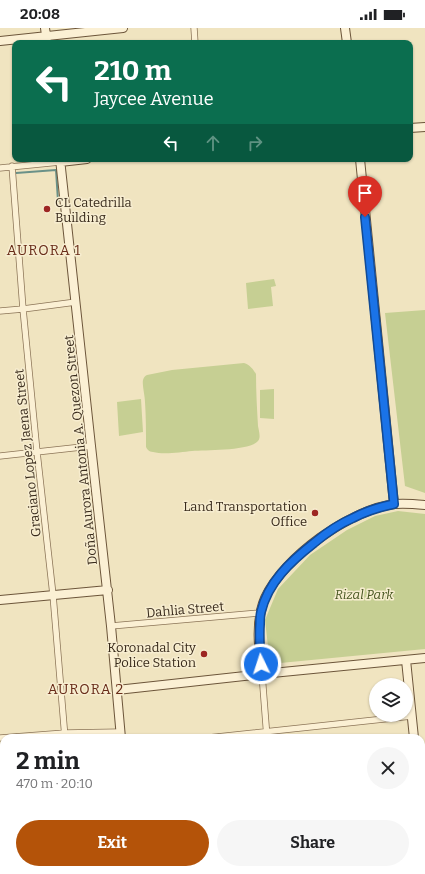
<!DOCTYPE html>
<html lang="en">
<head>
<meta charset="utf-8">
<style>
  body { margin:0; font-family:Bitter,serif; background:#f6f6f6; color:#202124; height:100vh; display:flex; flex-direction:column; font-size:15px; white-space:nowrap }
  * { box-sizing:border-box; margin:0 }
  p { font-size:13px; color:#757577 }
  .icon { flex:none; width:22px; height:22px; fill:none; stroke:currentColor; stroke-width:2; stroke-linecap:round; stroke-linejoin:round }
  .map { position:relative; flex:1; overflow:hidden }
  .details { position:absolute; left:0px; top:706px; width:425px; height:140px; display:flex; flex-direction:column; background:#fff; border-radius:12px 12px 0 0; box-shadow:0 1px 3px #0004 }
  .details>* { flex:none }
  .top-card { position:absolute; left:12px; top:12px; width:401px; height:122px; border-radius:8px; box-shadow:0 1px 3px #0004; background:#0b6e4f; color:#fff; overflow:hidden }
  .fabs { position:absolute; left:369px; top:650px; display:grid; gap:8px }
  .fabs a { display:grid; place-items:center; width:44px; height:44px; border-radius:50%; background:#fff; box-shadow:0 1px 3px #0004; font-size:20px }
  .pin { position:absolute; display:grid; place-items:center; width:34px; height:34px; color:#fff; margin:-41px -17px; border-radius:50% 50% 50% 0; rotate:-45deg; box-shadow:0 0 4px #0007 }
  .pin .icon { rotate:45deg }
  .me { position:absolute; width:44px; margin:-22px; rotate:356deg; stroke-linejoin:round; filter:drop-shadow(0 0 3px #0008) }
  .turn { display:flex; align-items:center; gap:14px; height:84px; padding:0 16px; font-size:18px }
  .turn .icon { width:52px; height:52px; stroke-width:2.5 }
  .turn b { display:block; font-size:28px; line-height:34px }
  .lanes { display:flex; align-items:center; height:38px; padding:0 16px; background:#0003; justify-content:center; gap:20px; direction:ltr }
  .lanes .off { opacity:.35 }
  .round { display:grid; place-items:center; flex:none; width:42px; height:42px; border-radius:21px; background:#f6f6f6 }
  .headline { display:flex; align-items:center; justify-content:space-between; height:68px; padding:0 16px }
  h1 { font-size:24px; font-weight:700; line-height:30px }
  .action { display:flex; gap:8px; margin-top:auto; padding:8px 16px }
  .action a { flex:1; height:46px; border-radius:24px; background:#b45309; color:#fff; font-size:16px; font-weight:700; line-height:46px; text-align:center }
  .action a+a { background:#f6f6f6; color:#202124 }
  .status { display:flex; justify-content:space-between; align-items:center; height:28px; padding:0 20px; background:#fff; direction:ltr }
  .status svg { height:11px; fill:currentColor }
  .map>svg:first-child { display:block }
  .green { fill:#c6cf93 }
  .cemetery { fill:#bcc393 }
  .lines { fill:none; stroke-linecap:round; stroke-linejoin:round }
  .stream { stroke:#6a9188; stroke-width:2 }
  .street-casing { stroke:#8b7457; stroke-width:7 }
  .secondary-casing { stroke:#6c553a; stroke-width:10 }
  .street { stroke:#fbf0d4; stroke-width:5.5 }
  .secondary { stroke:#fbf0d4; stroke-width:8 }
  .route-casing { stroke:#114b97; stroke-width:10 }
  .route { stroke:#1a73e8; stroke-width:7 }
  .poi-dot { fill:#9d2623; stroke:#f7edd0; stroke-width:1.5 }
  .labels { text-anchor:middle; stroke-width:3; stroke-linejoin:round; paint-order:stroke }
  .poi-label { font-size:13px; fill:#392b1c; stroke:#f7edd0; text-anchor:end }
  .street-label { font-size:13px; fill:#392b1c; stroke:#f7edd0 }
  .park-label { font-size:13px; font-style:italic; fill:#485721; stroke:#f7edd0 }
  .neighbourhood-label { font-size:14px; letter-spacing:1px; fill:#682c19; stroke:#f7edd0 }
</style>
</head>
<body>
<div class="status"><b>20:08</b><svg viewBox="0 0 49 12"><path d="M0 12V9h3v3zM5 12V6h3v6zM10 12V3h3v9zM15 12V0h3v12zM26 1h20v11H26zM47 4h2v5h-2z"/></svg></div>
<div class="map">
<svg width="425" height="846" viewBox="0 0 425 846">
  <rect width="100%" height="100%" fill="#f0e4c0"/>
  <!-- green -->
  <path class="green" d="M 274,251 L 276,258 L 271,259 L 273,278 L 248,281 L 246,255 Z
    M 425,282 L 425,465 L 405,458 L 385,285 Z
    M 244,335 C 250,337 253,341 256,346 C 256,364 257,381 258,398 C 259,403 261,410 258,413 C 250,423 206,422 192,423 C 181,424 164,427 153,424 C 149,424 147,421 146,419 C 146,404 146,389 145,374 C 145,368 142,357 143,352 C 144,349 145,348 147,347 L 172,342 Z
    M 274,361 L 274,391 L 260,390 L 260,362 Z
    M 141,371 L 143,404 L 119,408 L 117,374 Z
    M 398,483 L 425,486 L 425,621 L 270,636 L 265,592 L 278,561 L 310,527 L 347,502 L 375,488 Z"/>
  <!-- cemetery -->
  <path class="cemetery" d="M 175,842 L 279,842 L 279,846 L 175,846 Z
    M 282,842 L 419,842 L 420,846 L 283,846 Z"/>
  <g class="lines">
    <!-- stream -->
    <path class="stream" d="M 16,145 L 56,142 L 58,173"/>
    <defs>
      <path id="street" d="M 194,0 L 195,15
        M 12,138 L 23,281 L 37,424 L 53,567 L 65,710
        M 0,140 L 60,134
        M 0,283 L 23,281 L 76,274
        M 0,428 L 91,418
        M 111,598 L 260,585
        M 262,646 L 267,710
        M 0,710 L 65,705 L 120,704
        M 207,710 L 412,688
        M 81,842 L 82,846"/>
      <path id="secondary" d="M 45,0 L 47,15
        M 345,0 L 347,15
        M 0,13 L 123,0
        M 410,100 L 425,99
        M 60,131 L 91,418 L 111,598 L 121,710
        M 360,131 L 394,476
        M 60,134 L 87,131
        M 0,572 L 108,562
        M 406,632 L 414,710
        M 262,646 C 259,622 255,593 265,570 C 283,530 350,481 395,476 C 405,475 415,476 425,477
        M 117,662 L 262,646 L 425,630
        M 421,779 L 425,778
        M 421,790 L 425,840"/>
    </defs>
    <!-- street casing -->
    <use href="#street" class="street-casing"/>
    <!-- secondary casing -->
    <use href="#secondary" class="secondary-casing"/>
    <!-- street -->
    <use href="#street" class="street"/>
    <!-- secondary -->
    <use href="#secondary" class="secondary"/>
  </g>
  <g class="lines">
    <defs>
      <path id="route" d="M 261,636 C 260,622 259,609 260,596 C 260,592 260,588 261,584 C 268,554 291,533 314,515 C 326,505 339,496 353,490 C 366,483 380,479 394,476 L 365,189"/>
    </defs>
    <!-- route casing -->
    <use href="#route" class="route-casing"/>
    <!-- route -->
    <use href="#route" class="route"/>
  </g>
  <!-- markers -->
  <g class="poi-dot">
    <circle cx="47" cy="181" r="4"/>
    <circle cx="315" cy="485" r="4"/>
    <circle cx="204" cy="626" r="4"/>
  </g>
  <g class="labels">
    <!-- poi labels -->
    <g class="poi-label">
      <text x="55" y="179" text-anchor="start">CL Catedrilla<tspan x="55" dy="15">Building</tspan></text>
      <text x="307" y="483">Land Transportation<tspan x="307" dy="15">Office</tspan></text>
      <text x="196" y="624">Koronadal City<tspan x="196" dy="15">Police Station</tspan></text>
    </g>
    <!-- street labels -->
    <g class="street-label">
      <text transform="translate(80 422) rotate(-96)" y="5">Doña Aurora Antonia A. Quezon Street</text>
      <text transform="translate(27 425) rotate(-96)" y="5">Graciano Lopez Jaena Street</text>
      <text transform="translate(185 581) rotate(-5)" y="5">Dahlia Street</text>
    </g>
    <!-- park labels -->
    <g class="park-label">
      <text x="364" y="571">Rizal Park</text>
    </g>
    <!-- neighbourhood labels -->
    <g class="neighbourhood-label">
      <text x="44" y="227">AURORA 1</text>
      <text x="86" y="666">AURORA 2</text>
    </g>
  </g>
</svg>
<div class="fabs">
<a><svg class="icon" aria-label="layers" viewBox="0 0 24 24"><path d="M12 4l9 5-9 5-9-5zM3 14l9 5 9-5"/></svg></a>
</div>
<div class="pin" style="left:365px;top:189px;background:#d93025"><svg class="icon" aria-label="arrive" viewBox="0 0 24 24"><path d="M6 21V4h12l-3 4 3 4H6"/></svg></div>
<svg class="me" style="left:261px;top:636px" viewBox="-20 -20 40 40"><circle r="17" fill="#1a73e8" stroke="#fff" stroke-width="3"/><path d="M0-11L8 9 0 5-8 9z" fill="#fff"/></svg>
<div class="top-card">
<div class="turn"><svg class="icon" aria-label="left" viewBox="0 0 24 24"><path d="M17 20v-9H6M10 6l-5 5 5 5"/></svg><div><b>210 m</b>Jaycee Avenue</div></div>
<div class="lanes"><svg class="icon" aria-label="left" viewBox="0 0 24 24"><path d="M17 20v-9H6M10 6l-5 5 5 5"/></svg><svg class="icon off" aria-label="ahead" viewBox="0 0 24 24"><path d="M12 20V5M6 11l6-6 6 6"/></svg><svg class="icon off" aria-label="right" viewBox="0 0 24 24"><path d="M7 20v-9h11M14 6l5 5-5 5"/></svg></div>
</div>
<section class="details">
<div class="headline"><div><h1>2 min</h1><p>470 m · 20:10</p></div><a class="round"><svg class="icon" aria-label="close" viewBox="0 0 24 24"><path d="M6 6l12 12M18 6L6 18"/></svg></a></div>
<div class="action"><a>Exit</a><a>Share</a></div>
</section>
</div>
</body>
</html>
